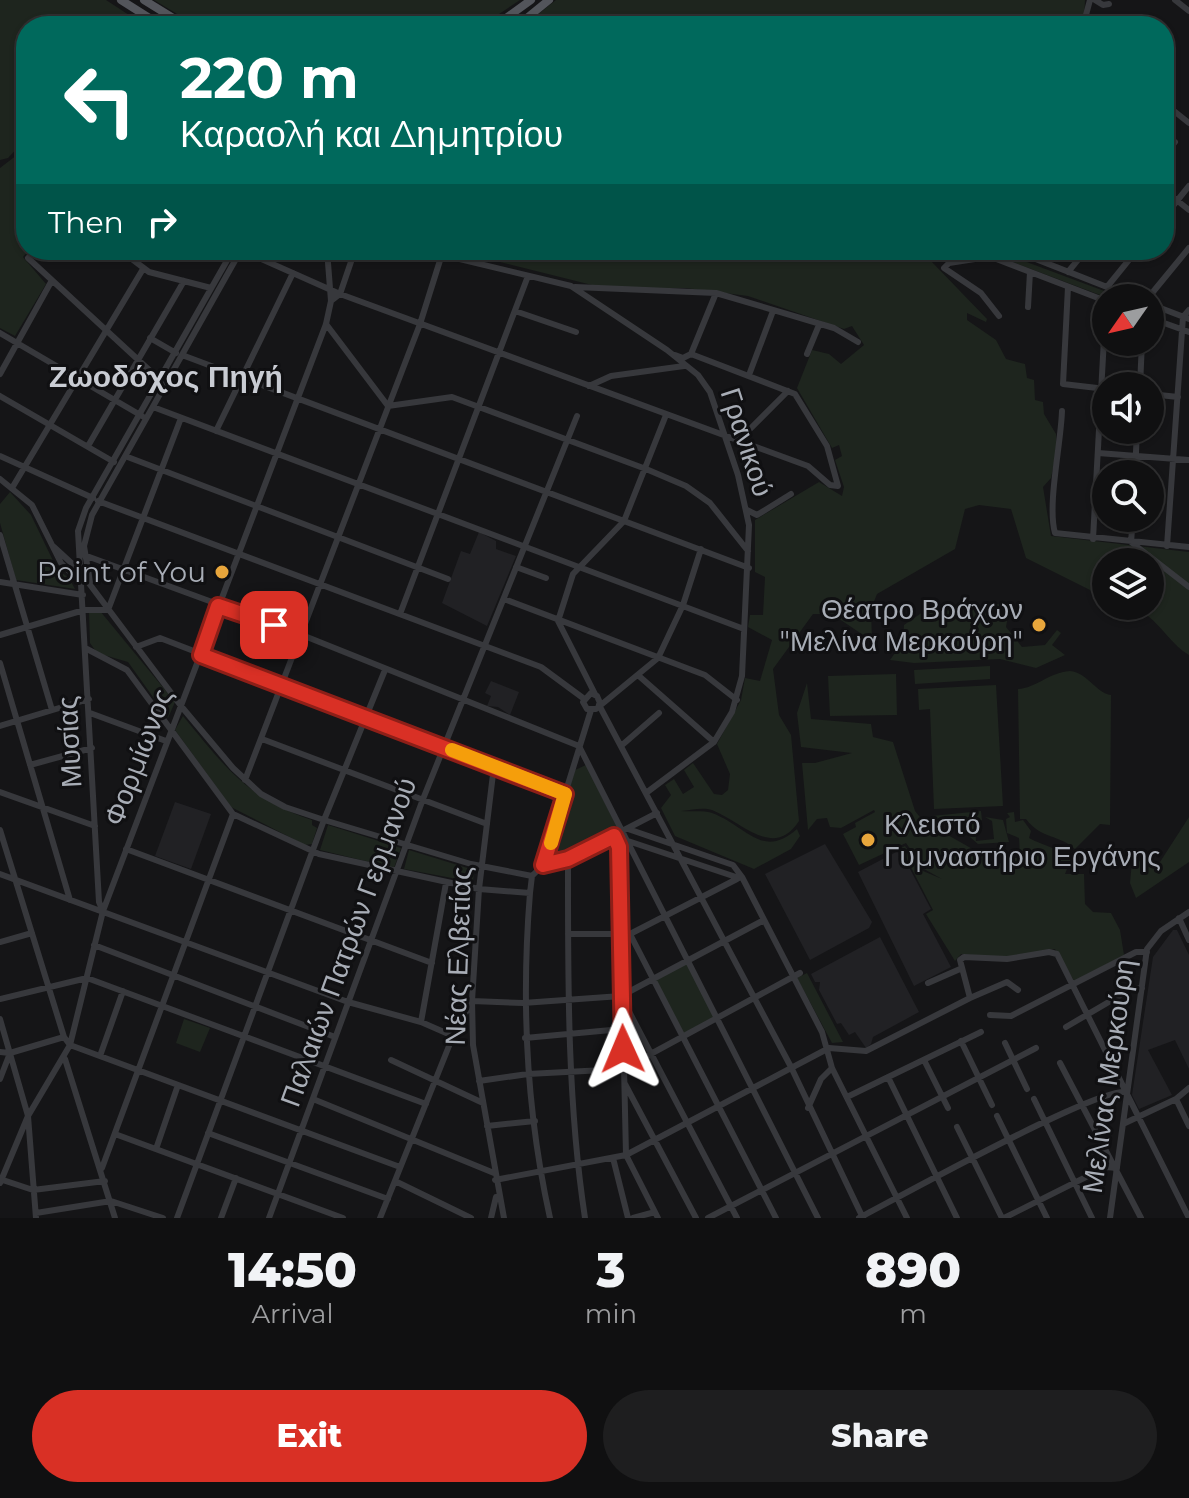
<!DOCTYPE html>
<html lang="en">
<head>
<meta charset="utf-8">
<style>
  body { margin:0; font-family:Montserrat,sans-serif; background:#1e1e1f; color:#f1f3f6; height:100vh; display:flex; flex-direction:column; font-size:30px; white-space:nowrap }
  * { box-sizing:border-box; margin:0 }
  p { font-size:26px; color:#9c9d9f }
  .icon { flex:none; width:44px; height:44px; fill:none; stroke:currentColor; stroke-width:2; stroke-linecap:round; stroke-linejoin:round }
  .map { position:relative; height:1218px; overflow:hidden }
  .drawer { display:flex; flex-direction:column; background:#101011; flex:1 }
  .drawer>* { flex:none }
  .hud { position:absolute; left:16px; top:16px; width:1158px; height:244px; border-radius:32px; box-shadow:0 2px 6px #0004,0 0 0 2px #303031; background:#00695c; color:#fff; overflow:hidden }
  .needle { width:52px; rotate:236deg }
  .fabs { position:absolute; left:1092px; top:284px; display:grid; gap:16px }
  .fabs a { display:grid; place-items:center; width:72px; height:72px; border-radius:50%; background:#101011; box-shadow:0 2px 6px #0004,0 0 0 2px #303031; font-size:40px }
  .pin { position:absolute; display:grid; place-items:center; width:68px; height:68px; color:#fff; margin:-34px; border-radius:16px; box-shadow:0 4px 12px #0006 }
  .me { position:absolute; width:88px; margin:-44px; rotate:359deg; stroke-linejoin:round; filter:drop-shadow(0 0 6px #0008) }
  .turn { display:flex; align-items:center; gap:28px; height:168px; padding:0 32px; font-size:36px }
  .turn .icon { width:104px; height:104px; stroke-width:2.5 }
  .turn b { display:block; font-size:56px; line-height:68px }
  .then { display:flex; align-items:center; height:76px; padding:0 32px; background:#0003; gap:16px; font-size:30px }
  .eta { display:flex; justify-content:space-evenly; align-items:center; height:136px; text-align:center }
  .eta b { font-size:48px; font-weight:800; line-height:56px }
  .action { display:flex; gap:16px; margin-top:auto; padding:16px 32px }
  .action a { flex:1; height:92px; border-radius:48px; background:#d93025; color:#fff; font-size:32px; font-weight:800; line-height:92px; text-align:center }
  .action a+a { background:#1e1e1f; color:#f1f3f6 }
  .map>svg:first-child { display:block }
  .built { fill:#212124 }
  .green { fill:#1e251e }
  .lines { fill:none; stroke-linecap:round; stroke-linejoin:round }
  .minor { stroke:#37383c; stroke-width:6 }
  .major { stroke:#53555b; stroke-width:8 }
  .route-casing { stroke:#8d1f18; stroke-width:20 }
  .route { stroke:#d93025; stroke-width:14 }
  .slow { stroke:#f59e0b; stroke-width:14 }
  .poi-dot { fill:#e8a63c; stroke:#101012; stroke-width:3 }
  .labels { text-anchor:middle; stroke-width:6; stroke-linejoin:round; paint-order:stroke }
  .street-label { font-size:28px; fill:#a8adb6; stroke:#101012 }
  .poi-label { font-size:28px; fill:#a8adb6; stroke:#101012; text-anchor:end }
  .neighbourhood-label { font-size:30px; font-weight:bold; fill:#c9ccd3; stroke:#101012 }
</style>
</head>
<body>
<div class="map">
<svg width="1189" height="1218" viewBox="0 0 1189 1218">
  <rect width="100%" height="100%" fill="#151517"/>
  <!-- built -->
  <path class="built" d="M 479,532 L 496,541 L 496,549 L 516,556 L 487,626 L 442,603 L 461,551 L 470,554 Z
    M 491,681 L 519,692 L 510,715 L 498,707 L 487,706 L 491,696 L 485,693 Z
    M 175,802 L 211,814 L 191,869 L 155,856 Z
    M 825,844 L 872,922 L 869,928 L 810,960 L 765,874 Z
    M 900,850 L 931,909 L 923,914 L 951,967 L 914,986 L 858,872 Z
    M 1173,930 L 1177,930 L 1189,955 L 1189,1069 L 1175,1040 L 1148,1050 L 1172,1095 L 1139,1109 L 1132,1095 L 1153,957 Z
    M 880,937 L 919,1012 L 873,1037 L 871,1044 L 866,1048 L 855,1032 L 849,1035 L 841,1023 L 837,1024 L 819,990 L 820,982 L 815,982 L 811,974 Z"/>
  <!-- green -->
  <path class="green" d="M 0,0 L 106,0 L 146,26 L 26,26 L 26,139 L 8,158 L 0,160 Z
    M 154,0 L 520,0 L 481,26 L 197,26 Z
    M 556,0 L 1085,0 L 1084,19 L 1078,26 L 523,26 Z
    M 26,148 L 26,250 L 29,250 L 23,257 L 46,284 L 15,336 L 0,328 L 0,168 Z
    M 452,250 L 908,250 L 931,261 L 987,319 L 986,322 L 967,313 L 967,320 L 996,340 L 1006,359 L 1025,364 L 1027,378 L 1034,380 L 1035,400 L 1043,402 L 1044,414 L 1056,434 L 1057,449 L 1051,478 L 1043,487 L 1051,536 L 1189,552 L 1189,655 C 1173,646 1162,627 1148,616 L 1144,606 L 1150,606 L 1150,562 L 1106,562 L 1106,598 L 1026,558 L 1011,509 L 979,505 L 965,509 L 955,549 L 877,594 L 871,609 L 872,641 L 832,614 L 813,614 L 773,669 L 779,715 L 791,735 L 799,821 C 774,860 742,822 712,810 C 703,807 690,810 681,811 C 690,812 703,810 712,813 C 747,826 762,860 797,829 L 800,836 L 791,849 L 754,869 L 675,836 L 661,808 L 671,795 L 665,785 L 674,779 L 683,794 L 694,787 L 684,770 L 693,763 L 714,794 L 722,795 L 728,790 L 730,774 L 717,744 L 741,700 L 745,678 L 760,681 L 772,640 L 748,627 L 750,615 L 763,615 L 765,577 L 755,572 L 755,520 L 819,482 L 842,496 L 844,487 L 835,460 L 842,456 L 839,445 L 832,448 L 797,388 L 812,350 L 829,354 L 841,364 L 864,345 L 852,326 L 844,329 L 748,296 L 686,288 L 604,288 Z
    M 981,250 L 995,250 L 1123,298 L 1108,298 Z
    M 10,492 L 31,515 L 57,569 L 69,578 L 75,589 L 16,580 L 0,523 L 0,504 Z
    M 986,604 L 998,604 L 1009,610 L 1006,627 L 1022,647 L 1045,645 L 1057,630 L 1061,633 L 1052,645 L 1065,655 L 1036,668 L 1000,659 L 914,663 L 890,660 L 903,642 L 904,625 L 933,605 L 961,615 Z
    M 100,611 L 175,702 L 168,718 L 128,662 L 97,653 L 90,643 L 89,612 Z
    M 990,666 L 990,679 L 915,684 L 914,670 Z
    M 1070,671 C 1088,673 1096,693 1111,695 L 1110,825 L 1100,824 L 1075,849 C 1059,834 1042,840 1026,819 L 1020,819 L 1018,689 C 1036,688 1048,673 1070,671 Z
    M 896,674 L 897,715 L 830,716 L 828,676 Z
    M 807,683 L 811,719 L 871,724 L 873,737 L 893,742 L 915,811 L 923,821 L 999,864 L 1010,858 L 1020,858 L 1019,838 L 1007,833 L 1006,819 L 1010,817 L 1007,813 L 1014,812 L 1015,822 L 1023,820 L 1031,831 L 1029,838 C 1043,846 1060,848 1071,859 L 1065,874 L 1084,874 L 1085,904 L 1093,912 L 1111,913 L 1120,930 L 1124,955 L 1074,981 L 1055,949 L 1012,958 L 961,954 L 955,961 L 926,914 L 933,910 L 901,848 L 905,846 L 923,871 L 942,879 L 924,869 L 906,843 L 859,865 L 843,834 L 856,827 L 855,823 L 875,812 L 874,810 L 841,828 L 830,827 L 827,818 L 817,819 L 808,830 L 802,763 L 815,763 L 852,753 L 801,747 L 797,713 Z
    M 996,685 L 1003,806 L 934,809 L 930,709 L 919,710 L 918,689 Z
    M 183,716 C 225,767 248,799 312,820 L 312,825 L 317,828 L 312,844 L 305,845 L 231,807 L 175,730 Z
    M 586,765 L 617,827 L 614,833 L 557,860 L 550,855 L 575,770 Z
    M 981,811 L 982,820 L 975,822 L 976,841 L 994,839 L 992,821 L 985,817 L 1003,820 L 1009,842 L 978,844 L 948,818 L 934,820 L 932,816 Z
    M 1189,817 L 1189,862 L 1136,898 L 1130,883 L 1132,861 L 1160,862 Z
    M 328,825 L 401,848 L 394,868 L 320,850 Z
    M 409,850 L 474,870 L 473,882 L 404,869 Z
    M 687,960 L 719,1017 L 684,1036 L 653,979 Z
    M 807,973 L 843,1042 L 832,1043 L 797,978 Z
    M 184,1019 L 210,1028 L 200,1052 L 176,1043 Z"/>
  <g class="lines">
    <!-- minor -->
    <path class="minor" d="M 1095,0 L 1103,5 L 1109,4
      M 1175,0 L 1189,11
      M 1083,26 L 1090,0
      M 1164,103 L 1189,123
      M 1164,156 L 1175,142
      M 1164,190 L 1189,210
      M 1164,217 L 1189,186
      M 120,250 L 149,272 L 211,288
      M 241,250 L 340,294 L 808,466 L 830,485 L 838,486 L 827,446 L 795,394 L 691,354
      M 422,250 L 571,286 L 667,350 L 698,375 L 710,392 L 738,475 L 749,525 L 742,676 L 732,712 L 714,742 L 646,793
      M 973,250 L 1106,301
      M 1013,250 L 1135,298
      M 988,257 L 949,263 L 944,268 L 981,293 L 999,316
      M 28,258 L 160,380
      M 1068,272 L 1086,250
      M 575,287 L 716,293 L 834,328 L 858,342
      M 1068,287 L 1063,384 L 1106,389
      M 1107,287 L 1137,250
      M 1148,298 L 1189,248
      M 331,301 L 340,294 L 355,250
      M 1150,304 L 1189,319
      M 1028,307 L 1030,272
      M 515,311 L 576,332
      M 1150,318 L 1189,332
      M 326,324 L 388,406 L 452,397 L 646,469 L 686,486 L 710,503 L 748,551
      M 0,333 L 142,416
      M 150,338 L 176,353
      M 807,354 L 819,325
      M 182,355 L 749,568
      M 675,355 L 683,358 L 691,354 L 716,293
      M 0,374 L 51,282
      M 749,375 L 773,311
      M 589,386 L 611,376 L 684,366
      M 1140,386 L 1142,342
      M 1150,394 L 1178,397
      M 0,396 L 114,462
      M 153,407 L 744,629
      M 1062,411 C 1061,444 1047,505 1055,533 L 1189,547
      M 216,431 L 293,273
      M 738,441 L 788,391
      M 88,446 L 184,281
      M 1098,453 L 1189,460
      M 0,456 L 93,498
      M 125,456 L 448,579
      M 1135,474 L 1137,430
      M 0,479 L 32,505 L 61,563 L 81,583
      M 12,488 L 143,269
      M 98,501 L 541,667 L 583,698
      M 747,510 L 757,515 L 791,494
      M 1133,518 L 1131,542 L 1189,587
      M 0,535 L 52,710
      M 1093,539 L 1106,302
      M 1167,546 L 1183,317 L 1189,310
      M 54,547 L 79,570 L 181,706 L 233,768 L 261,794 L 285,807 L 324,820 L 471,864 L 532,876
      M 84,555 L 302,635 L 579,746
      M 516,567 L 546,578
      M 0,582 L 83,595
      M 90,582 L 84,546 L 92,515 L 241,250
      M 504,599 L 705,675 L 737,700
      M 400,614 L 528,276
      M 0,635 L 84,610 L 108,610 L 181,418
      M 136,647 L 160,638 L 565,794
      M 87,649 L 127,670 L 233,814 L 319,854 L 479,889 L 530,893 L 532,876 L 543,865 L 568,859 L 657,813
      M 0,663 L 70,900
      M 639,676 L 714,742
      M 595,694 L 558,621 L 573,574 L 624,521 L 666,415
      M 600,703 L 597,696 L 591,693 L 583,702 L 587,709 L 596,709 L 658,658 L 683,605 L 701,549
      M 599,705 L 791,1067 L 863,1218
      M 90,713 L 166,741
      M 0,726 L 89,699
      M 262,739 L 487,824
      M 579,746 L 818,1218
      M 621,746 L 659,713
      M 30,765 L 92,748
      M 494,766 L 479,889 L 472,1001 L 473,1045 L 504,1218
      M 245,780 L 420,324 L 442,254
      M 0,792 L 95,826
      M 628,829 L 733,865 L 742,877 L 822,1032 L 832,1068 L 907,1218
      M 0,830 L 64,1037 L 70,1045
      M 614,836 L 619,847 L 626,1155 L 658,1218
      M 628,841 L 739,878
      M 126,849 L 432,963
      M 568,859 C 568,978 567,1100 585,1218
      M 543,865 L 591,710
      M 0,874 L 348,1002 L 421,1022 L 453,1036
      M 530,893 C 521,1003 526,1110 550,1218
      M 103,911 L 99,902 L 78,531 L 86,508 L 233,250
      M 1179,918 L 1189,940
      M 568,934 L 630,934 L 737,879
      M 630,934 L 776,1218
      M 0,942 L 32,933
      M 94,945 L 335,1037
      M 928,983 L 960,969
      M 622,998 L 737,1218
      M 970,998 L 1007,982 L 1018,990
      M 0,999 L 87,978 L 426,1104
      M 472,1001 L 523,1003 L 621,996 L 764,920
      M 990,1015 L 1011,1016 L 1136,952 L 1147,952
      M 0,1019 L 28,1116 L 36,1218
      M 421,1022 L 446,883
      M 1066,1027 L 1131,989 L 1142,988
      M 525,1038 L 622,1029
      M 961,1041 L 992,1105
      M 1005,1043 L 1027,1089
      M 70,1045 L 400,1167
      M 0,1052 L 10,1053 L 64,1037
      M 100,1056 L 123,991
      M 65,1059 L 115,1218
      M 391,1060 L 483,1103
      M 924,1060 L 948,1108
      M 1060,1063 L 1141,1218
      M 888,1077 L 957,1218
      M 0,1079 L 10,1053
      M 479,1081 L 528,1074 L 623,1069 L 800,973
      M 625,1084 L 696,1218
      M 847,1097 L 981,1032
      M 313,1099 L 494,1173
      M 1034,1099 L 1092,1218
      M 1176,1099 L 1189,1126
      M 808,1108 L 821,1079 L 832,1068
      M 997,1116 L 1047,1218
      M 1123,1124 L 1176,1099 L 1189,1088
      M 487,1126 L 535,1121
      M 957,1127 L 1002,1218
      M 208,1133 L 388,1199
      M 115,1134 L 343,1218
      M 156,1149 L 178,1085
      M 613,1158 L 628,1218
      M 102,1168 L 233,814
      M 0,1179 L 33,1190 L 105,1181
      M 495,1180 L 626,1155 L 829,1048 L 866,1051 L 970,998 L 960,960 L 964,957 L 1007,959 L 1049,952 L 1057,954 L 1189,1218
      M 395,1181 L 471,1218
      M 0,1183 L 28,1116 L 70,1045 L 103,911 L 326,324 L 331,301 L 327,250
      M 36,1213 L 111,1201 L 163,1218
      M 177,1218 L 324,820 L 385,670
      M 221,1218 L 236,1178
      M 269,1218 L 423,799 L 577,416
      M 380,1218 L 453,1036 L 472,1001
      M 491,1218 L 496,1197
      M 633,1218 L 655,1212
      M 708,1218 L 1036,1048
      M 859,1218 C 897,1198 1099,1086 1127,1092
      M 1004,1218 L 1106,1167 L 1117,1168
      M 1110,1218 L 1147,949 L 1161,931 L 1189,912"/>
    <!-- major -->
    <path class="major" d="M 121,0 L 162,26
      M 144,0 L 186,26
      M 495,26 L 531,0
      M 517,26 L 549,0"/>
  </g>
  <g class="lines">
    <defs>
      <path id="route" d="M 274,625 L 218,606 L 201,655 L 565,794 L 543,865 L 568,859 L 614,836 L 619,847 L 623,1049"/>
    </defs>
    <!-- route casing -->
    <use href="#route" class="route-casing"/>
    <!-- route -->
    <use href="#route" class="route"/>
    <!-- slow -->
    <path class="slow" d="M 452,750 L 565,794 L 551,843"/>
  </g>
  <!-- markers -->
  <g class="poi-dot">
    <circle cx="222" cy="572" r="8"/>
    <circle cx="1039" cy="625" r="8"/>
    <circle cx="868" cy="840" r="8"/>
  </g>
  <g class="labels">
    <!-- street labels -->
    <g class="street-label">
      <text transform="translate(747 442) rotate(72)" y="10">Γρανικού</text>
      <text transform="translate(69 742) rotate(-93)" y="10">Μυσίας</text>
      <text transform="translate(138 757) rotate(-69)" y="10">Φορμίωνος</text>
      <text transform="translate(348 942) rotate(-70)" y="10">Παλαιών Πατρών Γερμανού</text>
      <text transform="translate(458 956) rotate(-88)" y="10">Νέας Ελβετίας</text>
      <text transform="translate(1108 1076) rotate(-82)" y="10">Μελίνας Μερκούρη</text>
    </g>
    <!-- poi labels -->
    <g class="poi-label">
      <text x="206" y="582">Point of You</text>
      <text x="1023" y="619">Θέατρο Βράχων<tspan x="1023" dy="32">"Μελίνα Μερκούρη"</tspan></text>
      <text x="884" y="834" text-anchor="start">Κλειστό<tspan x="884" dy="32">Γυμναστήριο Εργάνης</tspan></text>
    </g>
    <!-- neighbourhood labels -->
    <g class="neighbourhood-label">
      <text x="166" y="387">Ζωοδόχος Πηγή</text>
    </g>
  </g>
</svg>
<div class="fabs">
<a><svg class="needle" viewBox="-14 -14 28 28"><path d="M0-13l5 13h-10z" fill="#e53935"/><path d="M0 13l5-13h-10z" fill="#9c9d9f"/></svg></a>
<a><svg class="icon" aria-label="sound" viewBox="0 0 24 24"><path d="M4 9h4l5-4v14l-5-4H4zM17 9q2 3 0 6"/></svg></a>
<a><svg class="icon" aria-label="search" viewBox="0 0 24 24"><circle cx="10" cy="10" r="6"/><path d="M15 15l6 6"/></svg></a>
<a><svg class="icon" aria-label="layers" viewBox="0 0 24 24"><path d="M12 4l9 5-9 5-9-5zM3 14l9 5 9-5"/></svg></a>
</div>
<div class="pin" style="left:274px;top:625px;background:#d93025"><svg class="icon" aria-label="arrive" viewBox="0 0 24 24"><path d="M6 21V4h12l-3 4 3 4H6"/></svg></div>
<svg class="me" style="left:623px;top:1049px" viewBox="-20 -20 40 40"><path d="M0-17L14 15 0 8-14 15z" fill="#d93025" stroke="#fff" stroke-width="4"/></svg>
<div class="hud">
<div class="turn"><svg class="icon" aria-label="left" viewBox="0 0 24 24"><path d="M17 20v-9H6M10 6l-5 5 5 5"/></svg><div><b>220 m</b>Καραολή και Δημητρίου</div></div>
<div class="then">Then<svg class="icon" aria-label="right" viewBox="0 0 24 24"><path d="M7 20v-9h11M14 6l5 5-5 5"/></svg></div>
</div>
</div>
<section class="drawer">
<div class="eta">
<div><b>14:50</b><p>Arrival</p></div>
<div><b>3</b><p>min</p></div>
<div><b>890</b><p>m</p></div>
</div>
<div class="action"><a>Exit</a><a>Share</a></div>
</section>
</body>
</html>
